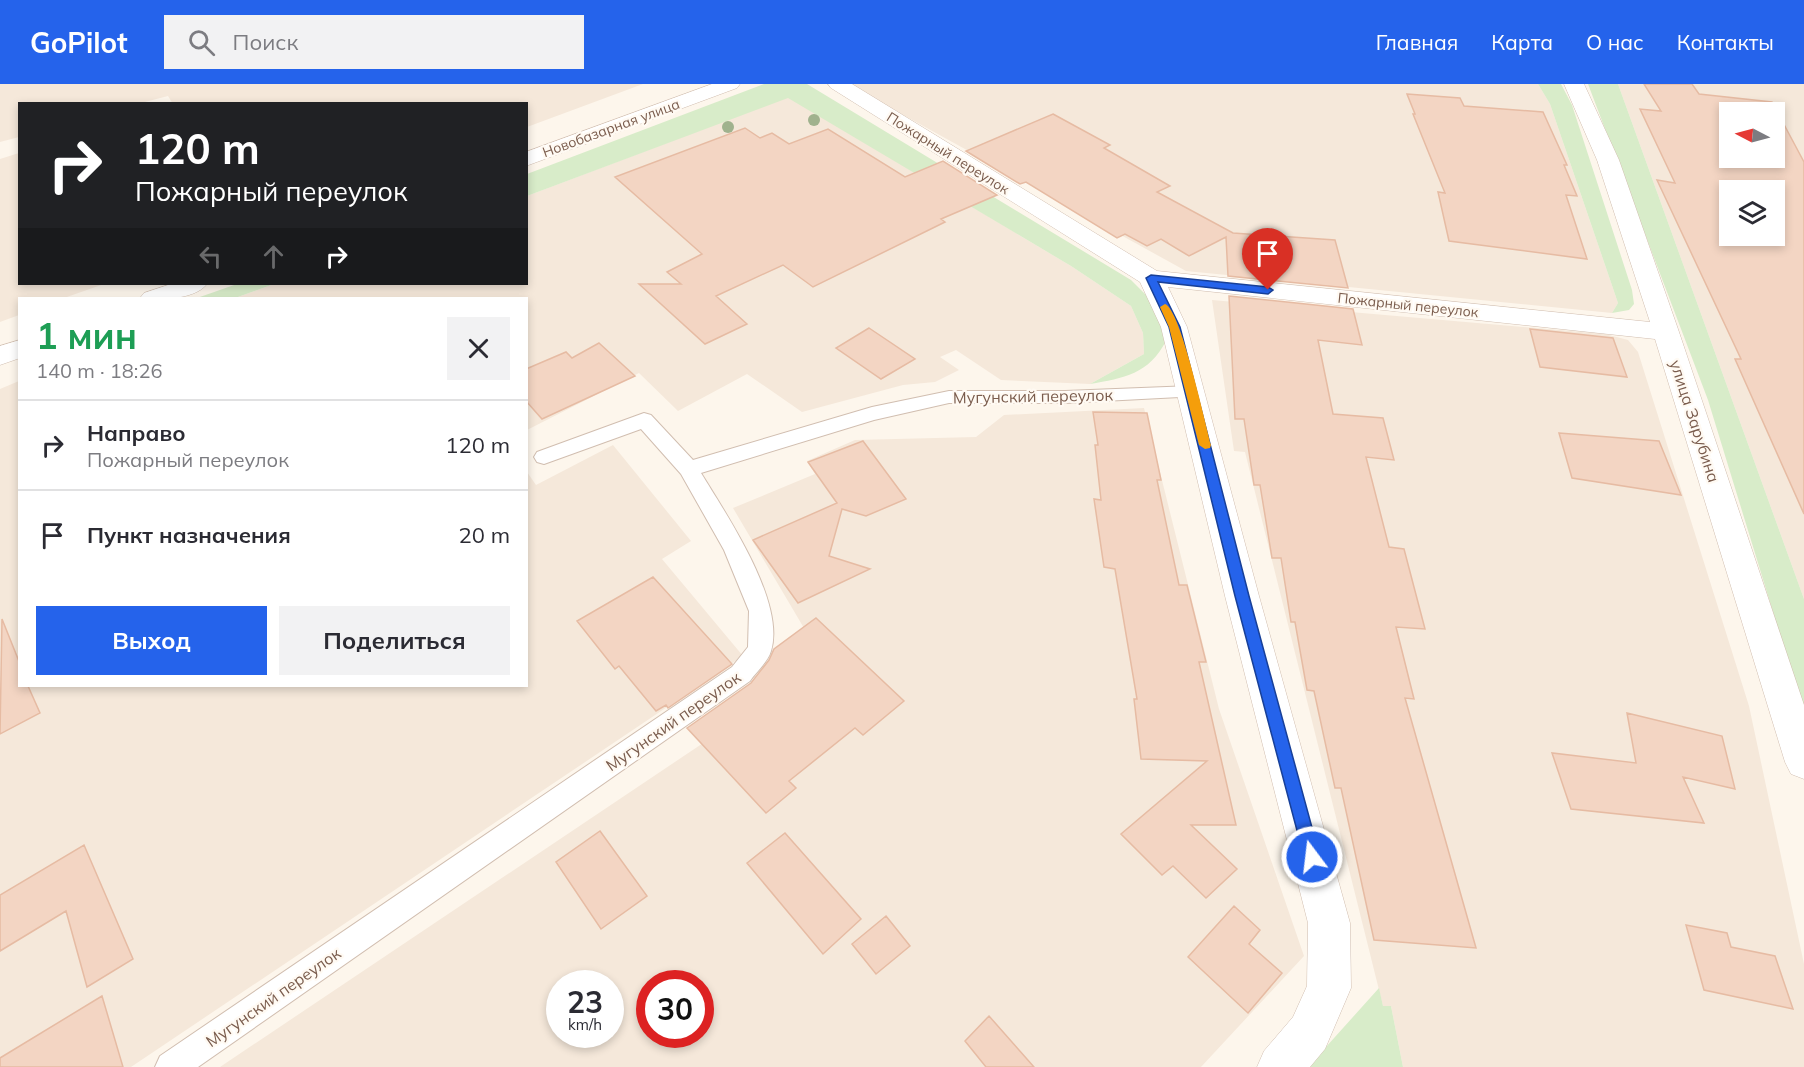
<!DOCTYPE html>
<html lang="ru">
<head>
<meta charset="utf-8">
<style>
  body { margin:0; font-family:Mulish,sans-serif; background:#f2f2f3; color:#2b2b33; height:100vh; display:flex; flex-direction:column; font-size:22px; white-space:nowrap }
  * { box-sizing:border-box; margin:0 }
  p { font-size:20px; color:#7c7c81 }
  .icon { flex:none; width:33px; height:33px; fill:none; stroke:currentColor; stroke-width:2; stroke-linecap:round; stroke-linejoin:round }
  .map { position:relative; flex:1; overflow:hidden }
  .drawer { position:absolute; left:18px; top:213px; width:510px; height:390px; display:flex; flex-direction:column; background:#fff; border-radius:0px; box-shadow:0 3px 9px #0003 }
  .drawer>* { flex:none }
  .guide { position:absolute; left:18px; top:18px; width:510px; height:183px; border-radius:0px; box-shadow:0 3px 9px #0003; background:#202124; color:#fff; overflow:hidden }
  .needle { width:39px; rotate:276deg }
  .controls { position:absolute; left:1719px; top:18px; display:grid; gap:12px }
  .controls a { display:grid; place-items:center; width:66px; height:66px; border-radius:0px; background:#fff; box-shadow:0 3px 9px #0003; font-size:30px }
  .speed { position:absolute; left:546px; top:886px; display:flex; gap:12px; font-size:30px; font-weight:700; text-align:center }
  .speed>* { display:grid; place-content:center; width:78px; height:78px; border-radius:50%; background:#fff; box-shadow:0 3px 9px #0003; line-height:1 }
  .speed small { font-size:15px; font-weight:400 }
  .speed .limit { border:9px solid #d22; background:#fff; color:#111 }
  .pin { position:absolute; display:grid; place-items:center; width:51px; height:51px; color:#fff; margin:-62px -26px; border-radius:50% 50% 50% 0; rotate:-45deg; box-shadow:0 0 6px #0007 }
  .pin .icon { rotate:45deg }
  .me { position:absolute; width:66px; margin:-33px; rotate:345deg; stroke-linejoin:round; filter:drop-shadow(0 0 4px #0008) }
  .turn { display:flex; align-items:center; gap:21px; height:126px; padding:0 18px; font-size:27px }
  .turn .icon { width:78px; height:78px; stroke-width:2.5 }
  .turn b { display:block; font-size:42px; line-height:51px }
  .lanes { display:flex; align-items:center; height:57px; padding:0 18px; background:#0003; justify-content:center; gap:30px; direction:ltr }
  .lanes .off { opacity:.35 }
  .round { display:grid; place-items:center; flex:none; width:63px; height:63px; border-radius:0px; background:#f2f2f3 }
  .headline { display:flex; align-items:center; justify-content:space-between; height:102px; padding:0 18px }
  h1 { font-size:36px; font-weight:700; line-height:45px; color:#1e9e55 }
  .cta { display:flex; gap:12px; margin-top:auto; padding:12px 18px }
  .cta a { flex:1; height:69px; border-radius:0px; background:#2563eb; color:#fff; font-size:24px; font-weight:700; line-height:69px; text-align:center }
  .cta a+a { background:#f2f2f3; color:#2b2b33 }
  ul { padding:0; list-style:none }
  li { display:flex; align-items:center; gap:18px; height:90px; padding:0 18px; border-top:2px solid #e1e1e2 }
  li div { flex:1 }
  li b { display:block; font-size:22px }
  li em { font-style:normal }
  header { display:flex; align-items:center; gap:36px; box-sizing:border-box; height:84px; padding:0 30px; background:#2563eb; color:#fff }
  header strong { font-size:28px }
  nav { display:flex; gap:33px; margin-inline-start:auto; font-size:21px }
  .search { width:420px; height:54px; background:#f2f2f3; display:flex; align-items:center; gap:15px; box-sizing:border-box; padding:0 21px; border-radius:0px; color:#7c7c81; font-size:22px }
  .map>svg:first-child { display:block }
  .residential { fill:#f5e8da; fill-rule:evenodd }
  .green { fill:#d8ecc9 }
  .building { fill:#f3d5c3; stroke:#e6bba3; stroke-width:1.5; fill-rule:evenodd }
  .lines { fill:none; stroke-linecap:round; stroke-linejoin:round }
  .service-casing { stroke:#d1beb0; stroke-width:2 }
  .minor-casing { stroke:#d1beb0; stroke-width:1 }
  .service { fill:#fff; fill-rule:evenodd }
  .minor { fill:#fff; fill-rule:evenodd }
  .tree { fill:#a0b28e }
  .route { fill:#2563eb; stroke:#184099; stroke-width:1.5 }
  .slow { fill:#f59e0b }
  .labels { text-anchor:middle; stroke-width:4.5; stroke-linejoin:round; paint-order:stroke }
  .far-street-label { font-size:14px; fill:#7a5c4d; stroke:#fffaf3 }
  .street-label { font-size:16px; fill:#7a5c4d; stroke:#fffaf3 }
</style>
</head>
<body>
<header>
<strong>GoPilot</strong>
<div class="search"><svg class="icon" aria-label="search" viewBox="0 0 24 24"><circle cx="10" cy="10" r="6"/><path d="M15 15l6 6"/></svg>Поиск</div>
<nav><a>Главная</a><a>Карта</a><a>О нас</a><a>Контакты</a></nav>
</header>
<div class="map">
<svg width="1804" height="983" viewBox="0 0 1804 983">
  <rect width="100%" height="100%" fill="#fdf6ec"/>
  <!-- residential -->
  <path class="residential" d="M 0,0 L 643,0 L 527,43 L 526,20 L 173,20 L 168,12 L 141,19 L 20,20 L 19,53 L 0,58 Z
    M 847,0 L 1538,0 L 1550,20 L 1618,219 L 1612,229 L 1186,187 Z
    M 1618,0 L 1804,0 L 1804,515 ZM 1730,28 L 1774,28 L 1774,74 L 1730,74 ZM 1730,106 L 1774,106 L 1774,152 L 1730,152 Z
    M 788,13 L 1071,182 L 1131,222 L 1143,249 L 1144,270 L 1090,300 L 1001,296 L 956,266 L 940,273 L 959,286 L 935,298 L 903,301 L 802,328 L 747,290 L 678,327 L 639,289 L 527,346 L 526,214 L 235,214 L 274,200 L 526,200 L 527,112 Z
    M 19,69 L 20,200 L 104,200 L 64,214 L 20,214 L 19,231 L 0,238 L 0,75 Z
    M 1212,216 L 1605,250 L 1628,256 L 1638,268 L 1749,622 L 1804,880 L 1804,983 L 1403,983 L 1391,922 L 1383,922 L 1245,368 L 1234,367 Z
    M 19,297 L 20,602 L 526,602 L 527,388 L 536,401 L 613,361 L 691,457 L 662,475 L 743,572 L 131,983 L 0,983 L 0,305 Z
    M 1144,324 L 1219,625 L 1304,872 L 1201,983 L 220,983 L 824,578 L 733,424 L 815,390 L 807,377 L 855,356 L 976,353 L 1004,331 ZM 560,900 L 610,900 L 610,951 L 560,951 ZM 650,900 L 700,900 L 700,951 L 650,951 Z"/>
  <!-- green -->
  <path class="green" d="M 764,0 L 807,0 L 1131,196 L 1152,217 L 1166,257 C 1149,290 1124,294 1090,300 L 1144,270 L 1143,249 L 1131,222 L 1071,182 L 788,14 L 527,112 L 527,90 Z
    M 1538,0 L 1561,0 L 1572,21 L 1632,206 L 1634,220 L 1629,226 L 1612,229 L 1618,219 L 1550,20 Z
    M 1588,0 L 1618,0 L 1804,515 L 1804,629 L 1708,316 Z
    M 237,200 L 274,200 L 235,214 L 197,214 Z
    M 1379,904 L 1383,922 L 1391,922 L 1403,983 L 1308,983 Z"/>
  <!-- building -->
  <path class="building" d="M 1644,0 L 1692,0 L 1699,10 L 1772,18 L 1804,78 L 1804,430 L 1735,275 L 1741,275 L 1657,96 L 1675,99 L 1640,25 L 1661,27 ZM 1730,28 L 1774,28 L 1774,74 L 1730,74 ZM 1730,106 L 1774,106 L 1774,152 L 1730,152 Z
    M 1407,10 L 1460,14 L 1464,22 L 1543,28 L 1567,81 L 1564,81 L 1577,112 L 1566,111 L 1587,175 L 1449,157 L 1438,108 L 1445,109 L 1413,30 L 1415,30 Z
    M 1053,30 L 1110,61 L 1104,64 L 1170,102 L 1157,108 L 1233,149 L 1335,156 L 1348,204 L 1228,192 L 1226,153 L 1189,172 L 1161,155 L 1147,162 L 1125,150 L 1117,154 L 1026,98 L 1020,100 L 966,67 Z
    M 745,44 L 760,54 L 772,49 L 789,60 L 828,45 L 905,93 L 943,77 L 997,111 L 941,135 L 945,138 L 813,203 L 783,181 L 716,212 L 747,240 L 705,260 L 639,200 L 681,200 L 667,188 L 702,170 L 615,93 Z
    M 1229,212 L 1353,225 L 1362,261 L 1318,256 L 1333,330 L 1383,334 L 1394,376 L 1366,373 L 1389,463 L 1404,465 L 1425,545 L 1396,543 L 1414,615 L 1405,614 L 1476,864 L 1374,856 L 1341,704 L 1335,704 L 1314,607 L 1307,606 L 1295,538 L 1291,538 L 1281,474 L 1272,474 L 1260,401 L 1254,401 L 1244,335 L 1235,335 Z
    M 869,244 L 915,275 L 881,295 L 836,264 Z
    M 1530,245 L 1613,254 L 1627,293 L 1540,283 Z
    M 599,259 L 635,292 L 542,335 L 526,317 L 526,285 L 566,268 L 572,274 Z
    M 1093,328 L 1147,329 L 1161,396 L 1157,396 L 1179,501 L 1187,501 L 1206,578 L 1199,578 L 1236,741 L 1191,741 L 1237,785 L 1206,814 L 1173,782 L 1162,791 L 1121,750 L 1207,677 L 1141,675 L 1134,615 L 1137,615 L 1115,485 L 1104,483 L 1094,415 L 1101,416 L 1095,361 L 1098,361 Z
    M 1559,349 L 1659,357 L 1681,411 L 1572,394 Z
    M 863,357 L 906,415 L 866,432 L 842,425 L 829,472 L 870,485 L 798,519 L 753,456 L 837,419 L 808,378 Z
    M 653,493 L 732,580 L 668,624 L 666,621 L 656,627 L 619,582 L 615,585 L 577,537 Z
    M 816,534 L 904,617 L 863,651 L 855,644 L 789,697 L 796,704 L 766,729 L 687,644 L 751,599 L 769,576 L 774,565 Z
    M 2,535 L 20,580 L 20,602 L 28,602 L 40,629 L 0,650 Z
    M 1627,629 L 1722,652 L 1735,705 L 1683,693 L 1704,739 L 1571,725 L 1552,669 L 1636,679 Z
    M 600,747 L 647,812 L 601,845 L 556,778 Z
    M 785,749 L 861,835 L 823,870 L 747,779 Z
    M 84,761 L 133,875 L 87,903 L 66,827 L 0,867 L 0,811 Z
    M 1234,822 L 1260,846 L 1249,860 L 1282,889 L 1248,929 L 1188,873 Z
    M 886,832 L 910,862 L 876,890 L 852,860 Z
    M 1686,841 L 1727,849 L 1731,863 L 1775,872 L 1793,925 L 1704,906 Z
    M 102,912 L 123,983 L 0,983 L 0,974 Z
    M 989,932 L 1034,983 L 986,983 L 965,957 Z"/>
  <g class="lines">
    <defs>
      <path id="service" d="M 1192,302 L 1199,304 L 1202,308 L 1199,312 L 1065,319 L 949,319 L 874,336 L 701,389 C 726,430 786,518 771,567 C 768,578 756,588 750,597 L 198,983 L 155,983 L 160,972 L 732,583 L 748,563 L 749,527 L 724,466 L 681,390 L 641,345 L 544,380 L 537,378 L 534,373 L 537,368 L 644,329 L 651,331 L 693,376 L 872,323 L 949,307 L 1065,307 Z"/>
      <path id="minor" d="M 712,0 L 740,0 L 737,4 L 526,82 L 526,68 Z
        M 828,0 L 852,0 L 1157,187 L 1650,238 L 1597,76 L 1564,0 L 1584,0 L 1619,76 L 1679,248 L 1804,621 L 1804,695 L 1791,690 L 1785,678 L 1655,255 L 1168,203 L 1187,243 L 1259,512 L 1350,839 L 1351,904 L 1325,965 L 1310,983 L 1257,983 L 1264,967 L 1293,933 L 1307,902 L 1308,839 L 1225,512 L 1161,243 L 1140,198 L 831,4 Z
        M 171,200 L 207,200 C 195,216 158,216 140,214 L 144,209 Z
        M 20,256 L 20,274 L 0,281 L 0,262 Z"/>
    </defs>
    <!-- service casing -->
    <use href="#service" class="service-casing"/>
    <!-- minor casing -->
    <use href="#minor" class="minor-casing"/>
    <!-- service -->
    <use href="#service" class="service"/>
    <!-- minor -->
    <use href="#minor" class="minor"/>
  </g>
  <!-- trees -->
  <g class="tree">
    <circle cx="814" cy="36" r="6"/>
    <circle cx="728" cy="43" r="6"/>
  </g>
  <!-- route -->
  <path class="route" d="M 1151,191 L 1268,203 L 1273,206 L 1268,210 L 1158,198 L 1180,243 L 1249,512 L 1320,773 L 1318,779 L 1312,781 L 1306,779 L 1304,773 L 1235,512 L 1169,243 L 1146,194 Z"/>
  <!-- slow -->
  <path class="slow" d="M 1165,220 C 1181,226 1205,339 1211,361 L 1210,364 L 1205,365 L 1199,361 L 1169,243 L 1160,223 Z"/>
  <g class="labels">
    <!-- far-street labels -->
    <g class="far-street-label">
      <text transform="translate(611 44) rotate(-20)" y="5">Новобазарная улица</text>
      <text transform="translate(948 69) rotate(32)" y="5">Пожарный переулок</text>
      <text transform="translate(1408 221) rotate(6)" y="5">Пожарный переулок</text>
    </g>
    <!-- street labels -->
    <g class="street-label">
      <text transform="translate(1033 312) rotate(-1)" y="6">Мугунский переулок</text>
      <text transform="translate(1695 337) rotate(72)" y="6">улица Зарубина</text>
      <text transform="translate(673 637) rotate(-35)" y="6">Мугунский переулок</text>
      <text transform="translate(273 913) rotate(-35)" y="6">Мугунский переулок</text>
    </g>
  </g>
</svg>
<div class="controls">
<a><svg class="needle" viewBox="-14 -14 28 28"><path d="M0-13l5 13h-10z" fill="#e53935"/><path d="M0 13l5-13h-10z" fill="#7c7c81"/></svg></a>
<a><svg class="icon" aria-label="layers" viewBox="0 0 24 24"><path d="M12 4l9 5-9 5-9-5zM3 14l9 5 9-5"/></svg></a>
</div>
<div class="speed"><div>23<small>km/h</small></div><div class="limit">30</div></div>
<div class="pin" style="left:1268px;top:206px;background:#d93025"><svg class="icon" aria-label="arrive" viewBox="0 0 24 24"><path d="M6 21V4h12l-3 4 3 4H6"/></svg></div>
<svg class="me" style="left:1312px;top:773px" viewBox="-20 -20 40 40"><circle r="17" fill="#2563eb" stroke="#fff" stroke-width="3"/><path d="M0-11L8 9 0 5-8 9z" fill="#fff"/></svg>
<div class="guide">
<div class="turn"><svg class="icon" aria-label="right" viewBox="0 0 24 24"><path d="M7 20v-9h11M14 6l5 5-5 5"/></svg><div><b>120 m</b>Пожарный переулок</div></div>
<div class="lanes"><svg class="icon off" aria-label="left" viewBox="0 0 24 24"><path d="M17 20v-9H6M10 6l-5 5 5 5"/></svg><svg class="icon off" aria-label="ahead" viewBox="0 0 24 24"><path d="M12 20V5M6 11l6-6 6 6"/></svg><svg class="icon" aria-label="right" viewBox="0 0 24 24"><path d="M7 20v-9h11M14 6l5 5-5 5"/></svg></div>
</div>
<section class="drawer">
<div class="headline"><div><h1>1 мин</h1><p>140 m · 18:26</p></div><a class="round"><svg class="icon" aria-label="close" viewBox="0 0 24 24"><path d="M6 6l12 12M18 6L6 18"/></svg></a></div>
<ul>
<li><svg class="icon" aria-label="right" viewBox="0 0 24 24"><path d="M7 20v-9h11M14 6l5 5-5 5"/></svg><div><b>Направо</b><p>Пожарный переулок</p></div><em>120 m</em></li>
<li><svg class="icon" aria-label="arrive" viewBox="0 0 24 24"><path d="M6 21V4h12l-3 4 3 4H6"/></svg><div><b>Пункт назначения</b></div><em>20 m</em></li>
</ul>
<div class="cta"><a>Выход</a><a>Поделиться</a></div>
</section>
</div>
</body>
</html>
